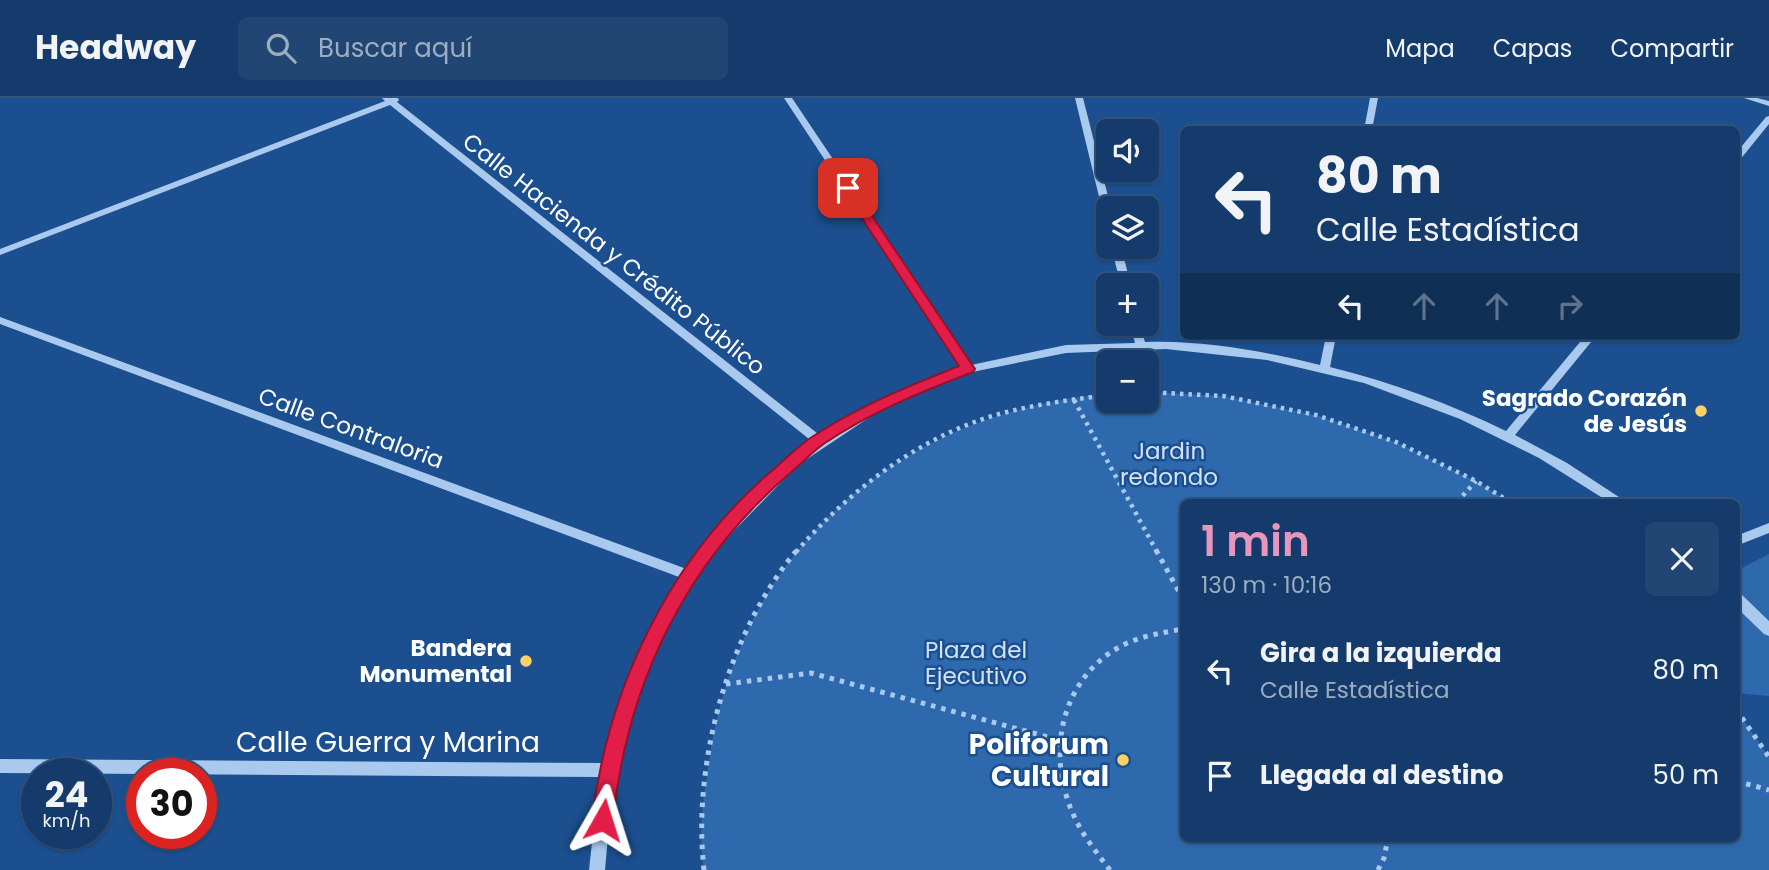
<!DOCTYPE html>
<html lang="es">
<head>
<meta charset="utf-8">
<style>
  body { margin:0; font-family:Poppins,sans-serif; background:#214673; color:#f1f3f6; height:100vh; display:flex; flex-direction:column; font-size:26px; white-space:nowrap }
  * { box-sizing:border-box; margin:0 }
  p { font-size:23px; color:#9dadc1 }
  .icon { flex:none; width:38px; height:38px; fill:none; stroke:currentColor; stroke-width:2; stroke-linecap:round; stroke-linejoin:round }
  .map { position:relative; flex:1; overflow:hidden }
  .details { position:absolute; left:1180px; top:401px; width:560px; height:343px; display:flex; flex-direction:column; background:#143b6b; border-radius:10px; box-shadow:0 2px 5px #0004,0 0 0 2px #33557e }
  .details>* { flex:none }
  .hud { position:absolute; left:1180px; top:28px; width:560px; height:214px; border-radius:10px; box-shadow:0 2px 5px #0004,0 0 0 2px #33557e; background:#143b6b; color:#f1f3f6; overflow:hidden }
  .fabs { position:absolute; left:1096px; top:21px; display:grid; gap:14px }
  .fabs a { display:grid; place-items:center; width:63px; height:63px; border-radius:10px; background:#143b6b; box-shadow:0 2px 5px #0004,0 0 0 2px #33557e; font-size:35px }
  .speed { position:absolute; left:21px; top:660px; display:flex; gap:14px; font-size:35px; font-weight:700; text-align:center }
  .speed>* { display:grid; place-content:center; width:91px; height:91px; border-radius:50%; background:#143b6b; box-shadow:0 2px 5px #0004,0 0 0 2px #33557e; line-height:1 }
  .speed small { font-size:18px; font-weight:400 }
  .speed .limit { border:10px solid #d22; background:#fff; color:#111 }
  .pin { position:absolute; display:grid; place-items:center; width:60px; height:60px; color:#fff; margin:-30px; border-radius:14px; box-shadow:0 4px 10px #0006 }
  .me { position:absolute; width:77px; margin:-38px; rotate:6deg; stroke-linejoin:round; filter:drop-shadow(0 0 5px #0008) }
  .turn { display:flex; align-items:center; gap:24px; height:147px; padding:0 21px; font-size:32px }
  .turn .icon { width:91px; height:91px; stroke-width:2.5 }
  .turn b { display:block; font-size:49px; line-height:60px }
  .lanes { display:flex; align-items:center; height:66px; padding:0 21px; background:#0003; justify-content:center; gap:35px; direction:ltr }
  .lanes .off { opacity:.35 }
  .round { display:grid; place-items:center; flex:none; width:74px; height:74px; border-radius:10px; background:#214673 }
  .headline { display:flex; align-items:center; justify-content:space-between; height:119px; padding:0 21px }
  h1 { font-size:42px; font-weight:600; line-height:52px; color:#e797bd }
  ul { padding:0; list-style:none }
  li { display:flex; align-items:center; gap:21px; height:105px; padding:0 21px }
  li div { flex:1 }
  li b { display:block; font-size:26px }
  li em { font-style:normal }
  header { display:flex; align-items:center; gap:42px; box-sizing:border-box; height:98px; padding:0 35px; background:#143b6b; border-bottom:2px solid #33557e }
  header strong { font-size:33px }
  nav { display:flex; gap:38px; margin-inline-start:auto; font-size:24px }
  .search { width:490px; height:63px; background:#214673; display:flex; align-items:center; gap:18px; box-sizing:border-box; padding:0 24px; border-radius:10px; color:#9dadc1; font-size:26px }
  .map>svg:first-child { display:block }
  .green { fill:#2e69ad }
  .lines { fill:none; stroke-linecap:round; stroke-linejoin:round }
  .path-far1 { stroke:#a9c9ee; stroke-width:4.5; stroke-dasharray:3.5 5; stroke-linecap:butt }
  .path { stroke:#a9c9ee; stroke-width:5; stroke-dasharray:4.5 6; stroke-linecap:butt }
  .minor { fill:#a9c9ee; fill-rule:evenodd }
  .route { fill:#e11d48; stroke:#92132f; stroke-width:2 }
  .poi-dot { fill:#ffd166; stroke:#1b4f8f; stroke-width:2.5 }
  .labels { text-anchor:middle; stroke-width:5; stroke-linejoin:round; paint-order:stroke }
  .street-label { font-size:23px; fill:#fff; stroke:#1b4f8f }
  .poi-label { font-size:23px; font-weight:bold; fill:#fff; stroke:#1b4f8f; text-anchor:end }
  .park-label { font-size:23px; fill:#cfe3fa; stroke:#1b4f8f }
  .near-street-label { font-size:28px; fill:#fff; stroke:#1b4f8f }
  .near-poi-label { font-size:28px; font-weight:bold; fill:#fff; stroke:#1b4f8f; text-anchor:end }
</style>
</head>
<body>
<header>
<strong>Headway</strong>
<div class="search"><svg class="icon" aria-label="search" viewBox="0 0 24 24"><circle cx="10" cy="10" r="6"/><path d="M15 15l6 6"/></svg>Buscar aquí</div>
<nav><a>Mapa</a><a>Capas</a><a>Compartir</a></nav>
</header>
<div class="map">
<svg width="1769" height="772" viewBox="0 0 1769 772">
  <rect width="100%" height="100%" fill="#1b4f8f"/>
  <!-- green -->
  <path class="green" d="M 1146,294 L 1223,298 L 1316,317 L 1396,344 L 1476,383 L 1510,404 L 1183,404 L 1183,740 L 1736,740 L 1736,611 L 1769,659 L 1769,772 L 704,772 C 697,732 705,691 711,651 C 745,445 903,314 1108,296 L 1108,303 L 1146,303 Z
    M 1769,456 L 1769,598 L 1736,595 L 1736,473 Z"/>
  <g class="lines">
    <!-- path-far1 -->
    <path class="path-far1" d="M 1146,294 L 1223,298 L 1316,317 L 1396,344 L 1476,383 L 1510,404
      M 1074,302 L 1157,454
      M 1457,404 L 1476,383
      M 796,454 C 848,394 915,342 992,318 C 1030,307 1069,302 1108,297"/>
    <!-- path -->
    <path class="path" d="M 1156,452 L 1183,501
      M 726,586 L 811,575 L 1059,642
      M 1736,611 L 1769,659
      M 1736,683 L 1769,692
      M 704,772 C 692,666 728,534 797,452
      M 1110,772 C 1097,755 1083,738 1074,718 C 1046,658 1059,582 1121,548 C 1140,538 1161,535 1183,531
      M 1378,772 L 1384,760 L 1388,740"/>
    <!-- minor -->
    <path class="minor" d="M 382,0 L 398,0 L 399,2 L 397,4 L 822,339 L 874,305 L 962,270 L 784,0 L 792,0 L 971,267 L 1066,247 L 1135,245 L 1130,226 L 1140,226 L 1145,244 C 1204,242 1263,253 1320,267 L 1326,238 L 1336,238 L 1330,269 C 1391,284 1450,306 1506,333 L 1585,238 L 1596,238 L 1515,337 L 1567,365 L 1622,401 L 1624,404 L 1609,404 L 1539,360 L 1460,321 L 1364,285 L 1267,262 L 1166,251 L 1066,255 L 972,274 L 882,311 L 798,367 L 723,444 L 696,475 L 679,501 L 657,545 L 629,622 L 613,683 L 605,772 L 589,772 L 599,679 L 0,675 L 0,661 L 602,665 C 618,600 642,536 679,479 L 0,226 L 0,219 L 684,470 L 713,436 L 789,361 L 814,345 L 390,7 L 0,157 L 0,151 L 385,3 Z
      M 1075,0 L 1083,0 L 1111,110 L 1108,110 L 1108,118 L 1103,115 Z
      M 1370,0 L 1378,0 L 1372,32 L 1364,32 Z
      M 1744,0 L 1757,0 L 1769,3 L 1769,8 Z
      M 1769,18 L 1769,26 L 1739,63 L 1736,64 L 1736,55 L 1766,19 Z
      M 1111,149 L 1121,149 L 1131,187 L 1121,187 Z
      M 1769,425 L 1769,435 L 1736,448 L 1736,438 Z
      M 1736,494 L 1741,496 L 1769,523 L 1769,538 L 1764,536 L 1736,509 Z"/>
  </g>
  <!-- route -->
  <path class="route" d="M 844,88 L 852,88 L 975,271 L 973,274 C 921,294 871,314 825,345 C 812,354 801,366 789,376 C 685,466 627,586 613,722 L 610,729 L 603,732 L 595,729 L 592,722 C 608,588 670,459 774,371 C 787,360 800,346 815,337 C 861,307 909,288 959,268 L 842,90 Z"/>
  <!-- markers -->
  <g class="poi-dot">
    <circle cx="1701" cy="313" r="7"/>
    <circle cx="526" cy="563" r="7"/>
    <circle cx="1123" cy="662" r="7"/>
  </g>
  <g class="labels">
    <!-- street labels -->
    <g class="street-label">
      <text transform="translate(614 156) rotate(38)" y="8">Calle Hacienda y Crédito Público</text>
      <text transform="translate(351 330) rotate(20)" y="8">Calle Contraloria</text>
    </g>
    <!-- poi labels -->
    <g class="poi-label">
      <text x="1687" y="308">Sagrado Corazón<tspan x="1687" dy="26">de Jesús</tspan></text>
      <text x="512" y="558">Bandera<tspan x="512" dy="26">Monumental</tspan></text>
    </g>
    <!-- park labels -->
    <g class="park-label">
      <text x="1169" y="361">Jardin<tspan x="1169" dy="26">redondo</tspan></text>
      <text x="976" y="560">Plaza del<tspan x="976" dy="26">Ejecutivo</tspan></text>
    </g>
    <!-- near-street labels -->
    <g class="near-street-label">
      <text x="388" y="654">Calle Guerra y Marina</text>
    </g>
    <!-- near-poi labels -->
    <g class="near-poi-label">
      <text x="1109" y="656">Poliforum<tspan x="1109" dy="32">Cultural</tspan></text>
    </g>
  </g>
</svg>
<div class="fabs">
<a><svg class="icon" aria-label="sound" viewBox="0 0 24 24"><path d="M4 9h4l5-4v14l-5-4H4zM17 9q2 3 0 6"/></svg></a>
<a><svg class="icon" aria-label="layers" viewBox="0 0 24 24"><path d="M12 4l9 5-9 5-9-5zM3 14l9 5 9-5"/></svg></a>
<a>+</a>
<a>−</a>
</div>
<div class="speed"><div>24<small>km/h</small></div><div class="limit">30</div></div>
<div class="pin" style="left:848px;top:90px;background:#d93025"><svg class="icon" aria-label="arrive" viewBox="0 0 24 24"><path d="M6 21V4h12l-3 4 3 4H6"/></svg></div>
<svg class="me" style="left:603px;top:722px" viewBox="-20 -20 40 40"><path d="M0-17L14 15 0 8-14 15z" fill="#e11d48" stroke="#fff" stroke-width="4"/></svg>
<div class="hud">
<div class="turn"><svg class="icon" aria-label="left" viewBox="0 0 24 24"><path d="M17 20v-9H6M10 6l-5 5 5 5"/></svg><div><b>80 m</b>Calle Estadística</div></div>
<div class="lanes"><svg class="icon" aria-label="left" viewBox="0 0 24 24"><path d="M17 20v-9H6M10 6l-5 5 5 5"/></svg><svg class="icon off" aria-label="ahead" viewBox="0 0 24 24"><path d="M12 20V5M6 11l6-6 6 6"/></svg><svg class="icon off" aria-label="ahead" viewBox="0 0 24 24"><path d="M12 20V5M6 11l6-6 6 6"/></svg><svg class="icon off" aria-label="right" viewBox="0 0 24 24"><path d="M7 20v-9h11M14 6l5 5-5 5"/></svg></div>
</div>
<section class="details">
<div class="headline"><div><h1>1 min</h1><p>130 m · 10:16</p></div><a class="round"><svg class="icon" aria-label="close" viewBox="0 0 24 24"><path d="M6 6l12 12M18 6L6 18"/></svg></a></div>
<ul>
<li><svg class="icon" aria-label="left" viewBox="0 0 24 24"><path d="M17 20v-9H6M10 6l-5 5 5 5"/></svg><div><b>Gira a la izquierda</b><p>Calle Estadística</p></div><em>80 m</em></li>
<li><svg class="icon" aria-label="arrive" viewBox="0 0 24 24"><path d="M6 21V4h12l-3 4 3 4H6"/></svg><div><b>Llegada al destino</b></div><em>50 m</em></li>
</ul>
</section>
</div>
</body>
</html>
